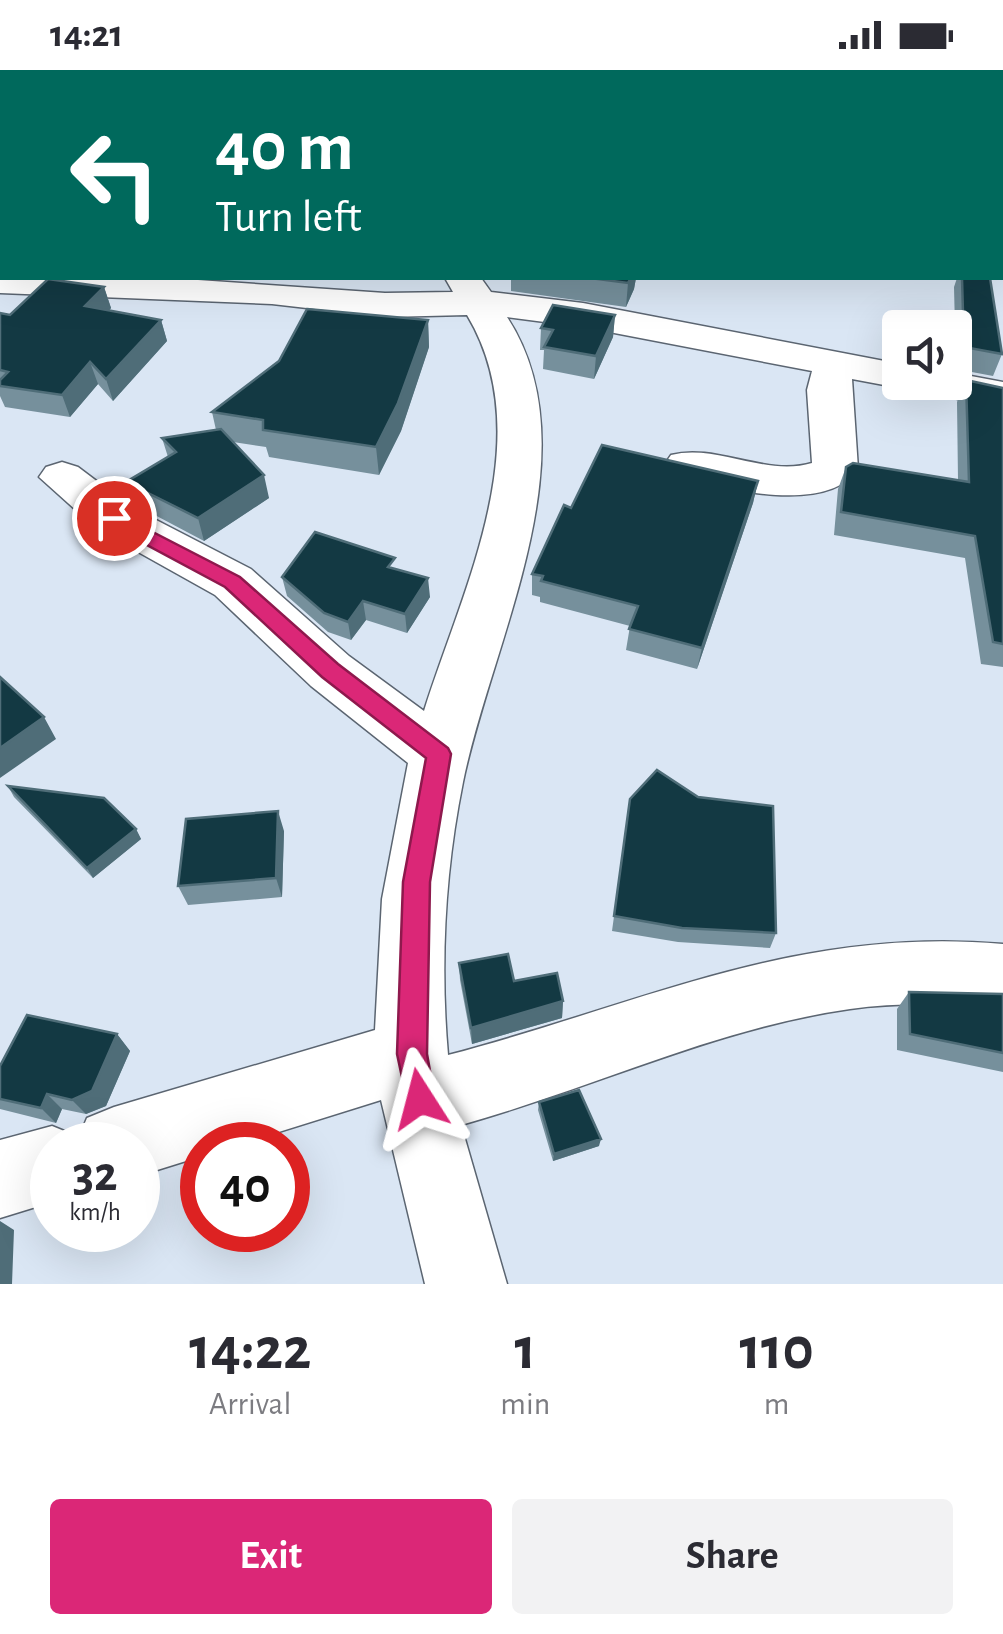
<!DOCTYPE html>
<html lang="en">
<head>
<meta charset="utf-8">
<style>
  body { margin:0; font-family:"Alegreya Sans",sans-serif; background:#f2f2f3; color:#2b2b33; height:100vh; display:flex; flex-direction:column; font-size:38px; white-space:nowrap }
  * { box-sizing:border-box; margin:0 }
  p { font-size:32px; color:#7c7c81 }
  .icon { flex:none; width:55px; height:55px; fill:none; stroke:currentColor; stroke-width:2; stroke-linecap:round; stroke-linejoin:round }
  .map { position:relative; height:1214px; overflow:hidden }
  .panel { display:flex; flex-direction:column; background:#fff; flex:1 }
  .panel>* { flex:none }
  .top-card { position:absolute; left:0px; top:0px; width:1005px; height:210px; box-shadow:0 10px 40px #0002; background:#00695c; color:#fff; overflow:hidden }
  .controls { position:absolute; left:882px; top:240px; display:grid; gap:20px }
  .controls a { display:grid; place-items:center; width:90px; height:90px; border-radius:10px; background:#fff; box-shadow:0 10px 40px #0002; font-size:50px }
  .speed { position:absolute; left:30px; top:1052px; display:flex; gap:20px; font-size:50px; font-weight:700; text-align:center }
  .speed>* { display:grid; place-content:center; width:130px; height:130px; border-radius:50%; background:#fff; box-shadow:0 10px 40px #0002; line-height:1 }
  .speed small { font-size:25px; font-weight:400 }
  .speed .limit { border:15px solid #d22; background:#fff; color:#111 }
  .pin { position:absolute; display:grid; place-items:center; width:85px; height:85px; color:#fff; margin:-42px; border:5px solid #fff; border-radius:50%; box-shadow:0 2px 10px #0007 }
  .me { position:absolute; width:110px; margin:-55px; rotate:351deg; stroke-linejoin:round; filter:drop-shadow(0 0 8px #0008) }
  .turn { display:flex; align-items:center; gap:35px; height:210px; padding:0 50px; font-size:45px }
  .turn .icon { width:130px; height:130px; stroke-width:2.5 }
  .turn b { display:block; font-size:70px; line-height:85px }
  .eta { display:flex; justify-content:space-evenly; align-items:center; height:170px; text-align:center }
  .eta b { font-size:60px; font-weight:600; line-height:70px }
  .primary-button { display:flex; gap:20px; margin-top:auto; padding:20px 50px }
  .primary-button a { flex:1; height:115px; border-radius:10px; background:#db2777; color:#fff; font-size:40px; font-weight:600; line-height:115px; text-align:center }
  .primary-button a+a { background:#f2f2f3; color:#2b2b33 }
  .status { display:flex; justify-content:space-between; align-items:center; height:70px; padding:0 50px; background:#fff; direction:ltr }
  .status svg { height:28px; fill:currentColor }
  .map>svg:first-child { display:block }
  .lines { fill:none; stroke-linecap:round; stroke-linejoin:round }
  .minor-casing { stroke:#5b6571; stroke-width:3 }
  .minor { fill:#fff; fill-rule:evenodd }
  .wall { fill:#76909c }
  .shaded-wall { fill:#4f6d78 }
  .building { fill:#133943; stroke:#4f6d78; stroke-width:2.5 }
  .route { fill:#db2777; stroke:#8e194d; stroke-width:2.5 }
</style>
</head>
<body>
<div class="status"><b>14:21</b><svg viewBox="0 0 49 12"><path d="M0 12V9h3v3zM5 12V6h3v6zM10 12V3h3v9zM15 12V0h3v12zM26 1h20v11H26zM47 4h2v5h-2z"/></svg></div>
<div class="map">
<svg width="1003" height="1214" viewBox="0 0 1003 1214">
  <rect width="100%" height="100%" fill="#dae6f4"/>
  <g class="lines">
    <defs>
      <path id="minor" d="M 267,0 L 296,0 L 297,2 L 269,2 Z
        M 0,76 L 2,77 L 2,96 L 0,96 Z
        M 1002,134 L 1003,134 L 1003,154 L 1002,154 Z
        M 0,201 L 2,208 L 169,208 L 385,223 L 453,222 L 445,208 L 481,208 L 491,222 L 583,233 L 900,294 L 900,312 L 955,312 L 955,303 L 1003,312 L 1003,338 L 919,321 L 915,315 L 900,318 L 852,309 L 858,399 C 826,447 717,417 671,405 L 664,395 L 671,385 C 716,373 765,407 812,393 L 807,320 L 812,301 L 583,257 L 507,247 C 595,382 491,572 463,712 C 445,801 440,894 448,985 C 643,934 795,856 1003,874 L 1003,938 C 952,934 901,932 850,939 C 716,958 591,1019 461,1055 L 507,1214 L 425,1214 L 381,1030 L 237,1075 L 202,1075 L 202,1086 L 138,1106 L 138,1075 L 52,1075 L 52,1132 L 0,1148 L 0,1070 L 52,1056 L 79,1067 L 87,1048 L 114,1037 L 375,960 L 382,829 L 408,693 L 311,616 L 215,525 L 97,459 L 39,407 L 46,397 L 62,392 L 78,397 L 131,437 L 251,499 L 349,586 L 424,641 C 462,520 541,368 467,245 L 385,247 L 272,234 L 0,223 Z"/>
    </defs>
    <!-- minor casing -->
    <use href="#minor" class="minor-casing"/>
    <!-- minor -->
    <use href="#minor" class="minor"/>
  </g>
  <!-- wall -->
  <path class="wall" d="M 718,0 L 784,0 L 785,2 L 721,2 Z
    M 837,0 L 1003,0 L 1003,6 L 1002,2 L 909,1 L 911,2 L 839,2 Z
    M 511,208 L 636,208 L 634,219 L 626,237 L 511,221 Z
    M 957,208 L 990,208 L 1002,284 L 993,306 L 956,299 L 954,217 Z
    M 104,217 L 111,238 L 109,241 L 161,250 L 167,271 L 113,331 L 98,314 L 70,347 L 5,337 L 0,326 L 0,243 L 10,245 Z
    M 615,245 L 613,267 L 594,309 L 543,299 L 544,280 L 540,280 L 541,258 Z
    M 428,250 L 429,277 L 401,361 L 379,405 L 269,387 L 266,377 L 233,372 L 269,428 L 204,471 L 134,434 L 126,412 L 168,387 L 162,368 L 216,360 L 212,342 Z
    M 966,310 L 1003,318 L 1003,597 L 981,594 L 965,488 L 834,465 L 838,419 L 846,397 L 958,410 L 957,332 Z
    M 758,411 L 753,433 L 697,599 L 626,580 L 630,556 L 540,532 L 540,527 L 532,525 L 532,504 L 571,438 Z
    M 396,499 L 430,527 L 407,563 L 366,550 L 351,570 L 328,562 L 287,526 L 282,507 Z
    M 8,716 L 136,759 L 141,769 L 93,808 L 14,727 Z
    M 630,729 L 776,863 L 770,878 L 678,872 L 612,861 Z
    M 284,761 L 282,827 L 188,835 L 178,816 Z
    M 459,893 L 514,911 L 563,931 L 562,948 L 472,974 L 460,910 Z
    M 909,922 L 1003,924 L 1003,1002 L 897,980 L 897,939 Z
    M 117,964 L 130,981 L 106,1036 L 86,1044 L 62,1039 L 56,1053 L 0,1039 L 0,996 Z
    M 539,1032 L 599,1076 L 553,1091 L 538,1040 Z"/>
  <!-- shaded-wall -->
  <path class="shaded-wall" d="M 631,208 L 636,208 L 634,219 L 626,237 L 628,213 Z
    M 104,217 L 111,238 L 92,258 L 85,236 Z
    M 615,245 L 613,267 L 594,309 L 596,286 Z
    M 161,250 L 167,271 L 113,331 L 106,309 Z
    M 428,250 L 429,277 L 401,361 L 379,405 L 376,377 Z
    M 90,292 L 98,314 L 70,347 L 62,325 Z
    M 264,405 L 269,428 L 204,471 L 198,448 Z
    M 758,411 L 753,433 L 697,599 L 702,578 Z
    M 428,508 L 430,527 L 407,563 L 405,544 Z
    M 363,531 L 366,550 L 351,570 L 348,552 Z
    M 44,647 L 56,669 L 0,708 L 0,678 Z
    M 278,741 L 284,761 L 282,827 L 276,808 Z
    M 136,759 L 141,769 L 93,808 L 87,798 Z
    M 563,931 L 562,948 L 472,974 L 471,958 Z
    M 117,964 L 130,981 L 106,1036 L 86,1044 L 72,1030 Z
    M 47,1024 L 62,1039 L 56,1053 L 41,1038 Z
    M 601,1069 L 599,1076 L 553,1091 L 554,1084 Z
    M 0,1151 L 14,1160 L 12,1214 L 0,1214 Z"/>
  <!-- building -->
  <path class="building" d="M 735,0 L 784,0 L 785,2 L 738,2 Z
    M 853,0 L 909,0 L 911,2 L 856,2 Z
    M 590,208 L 631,208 L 628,213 Z
    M 962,208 L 990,208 L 1002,284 L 964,277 Z
    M 48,209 L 104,217 L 85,236 L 161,250 L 106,309 L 90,292 L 62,325 L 0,316 L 0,310 L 8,302 L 0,300 L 0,243 L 10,245 Z
    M 553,235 L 615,245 L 596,286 L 544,277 L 553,260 L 541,258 Z
    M 307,239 L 428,250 L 398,333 L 376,377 L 263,360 L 263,350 L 212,342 L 279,291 Z
    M 966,310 L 1003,318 L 1003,574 L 993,572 L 975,466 L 841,442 L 846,397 L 853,393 L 969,412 Z
    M 221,359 L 264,405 L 198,448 L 126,412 L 176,382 L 162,368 Z
    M 602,375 L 758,411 L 702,578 L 629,559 L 638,536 L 541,511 L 543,506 L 532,504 L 564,435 L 571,438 Z
    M 315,462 L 395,488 L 388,497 L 428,508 L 405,544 L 363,531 L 348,552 L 324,543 L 282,507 Z
    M 0,607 L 44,647 L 0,678 Z
    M 657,700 L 698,727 L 773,736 L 776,863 L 682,858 L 614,846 L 630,729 Z
    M 8,716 L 104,728 L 136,759 L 87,798 Z
    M 278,741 L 276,808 L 178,816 L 186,749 Z
    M 508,884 L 514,911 L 557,903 L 563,931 L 471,958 L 459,893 Z
    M 909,922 L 1003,924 L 1003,983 L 910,964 Z
    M 27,945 L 117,964 L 92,1021 L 72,1030 L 47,1024 L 41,1038 L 0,1029 L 0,996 Z
    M 579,1020 L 601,1069 L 554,1084 L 539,1032 Z"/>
  <!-- route -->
  <path class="route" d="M 114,442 L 240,507 L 338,594 L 448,678 L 451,684 L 430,812 L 427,984 L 435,1029 L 431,1040 L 420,1045 L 409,1040 L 397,984 L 403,812 L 426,688 L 322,607 L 225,517 L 106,453 L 104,448 Z"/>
</svg>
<div class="controls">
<a><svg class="icon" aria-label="sound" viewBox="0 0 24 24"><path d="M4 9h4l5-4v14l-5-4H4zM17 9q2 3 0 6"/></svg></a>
</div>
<div class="speed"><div>32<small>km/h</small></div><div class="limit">40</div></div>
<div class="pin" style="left:114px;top:448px;background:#d93025"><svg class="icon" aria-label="arrive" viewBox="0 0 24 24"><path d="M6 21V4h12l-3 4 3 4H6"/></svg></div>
<svg class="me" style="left:420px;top:1029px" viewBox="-20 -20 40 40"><path d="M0-17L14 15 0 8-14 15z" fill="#db2777" stroke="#fff" stroke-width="4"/></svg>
<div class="top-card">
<div class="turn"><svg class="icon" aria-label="left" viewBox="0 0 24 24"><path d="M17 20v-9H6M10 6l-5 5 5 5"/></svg><div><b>40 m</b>Turn left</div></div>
</div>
</div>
<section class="panel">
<div class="eta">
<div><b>14:22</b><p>Arrival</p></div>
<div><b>1</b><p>min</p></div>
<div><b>110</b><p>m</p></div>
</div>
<div class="primary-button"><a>Exit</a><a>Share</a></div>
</section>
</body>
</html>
